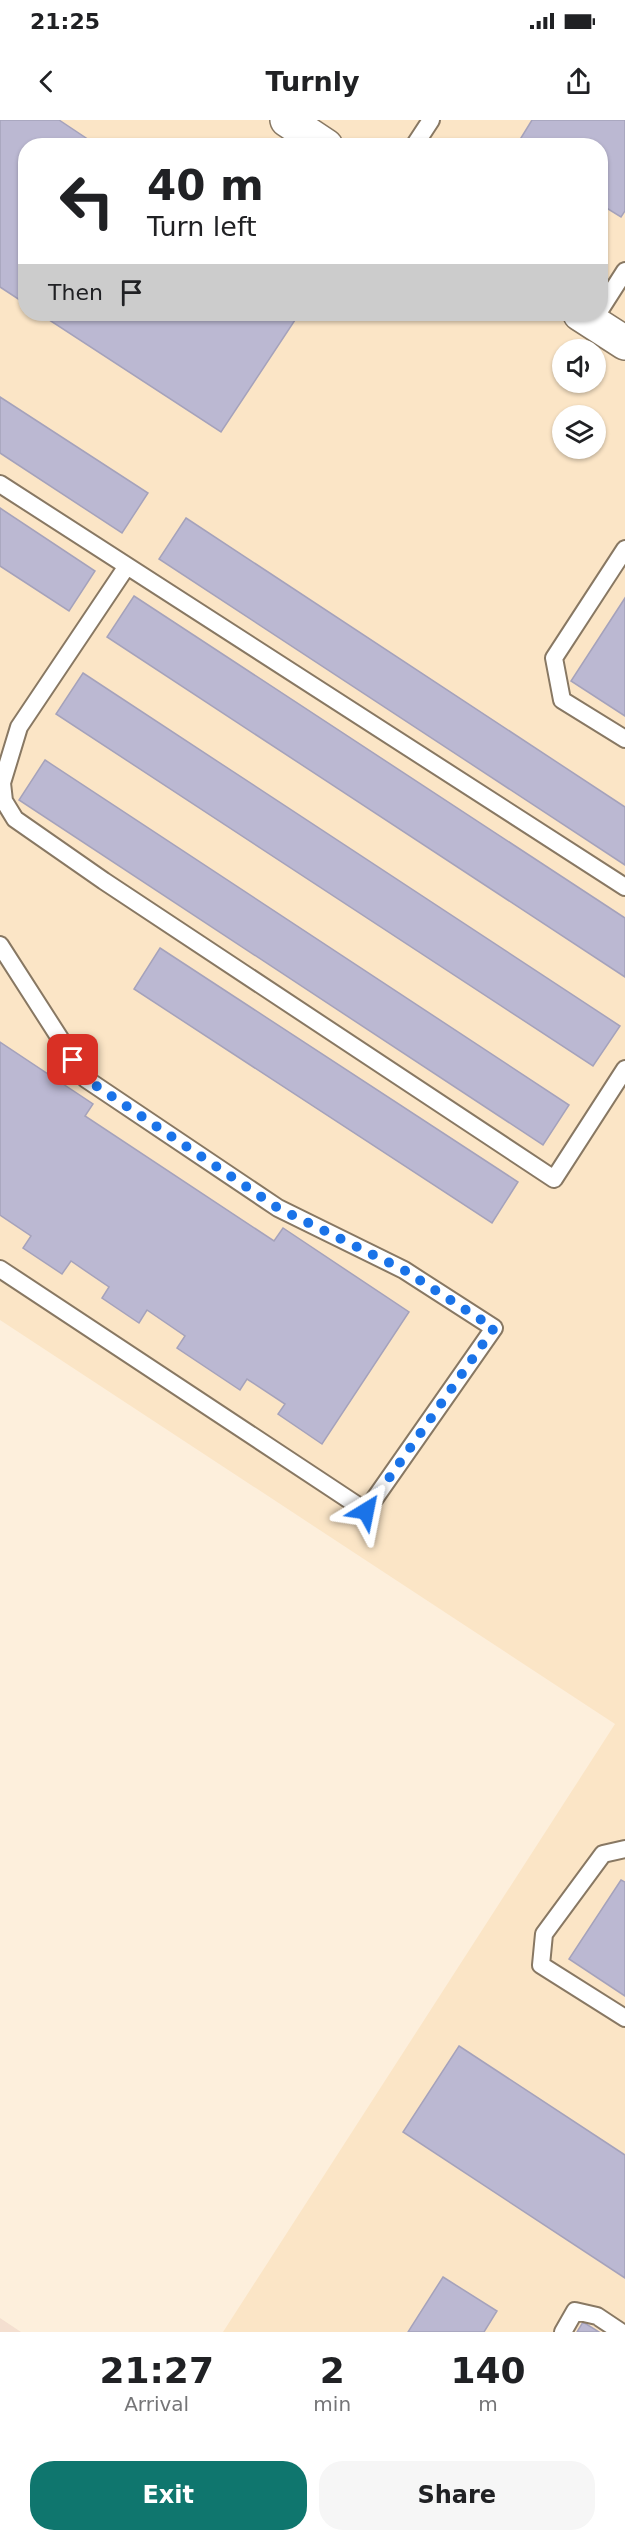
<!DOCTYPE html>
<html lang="en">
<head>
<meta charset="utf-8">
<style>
  body { margin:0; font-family:"DejaVu Sans",sans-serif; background:#f6f6f6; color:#202124; height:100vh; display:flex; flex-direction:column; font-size:22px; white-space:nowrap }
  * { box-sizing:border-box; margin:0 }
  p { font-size:20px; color:#757577 }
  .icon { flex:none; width:33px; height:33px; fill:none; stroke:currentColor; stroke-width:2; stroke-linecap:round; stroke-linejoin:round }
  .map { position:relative; height:2212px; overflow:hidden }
  .panel { display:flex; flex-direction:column; background:#fff; flex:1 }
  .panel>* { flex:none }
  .guide { position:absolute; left:18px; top:18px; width:590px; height:183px; border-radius:24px; box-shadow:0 2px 4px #0004; background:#fff; color:#202124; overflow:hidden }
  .tools { position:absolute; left:552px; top:219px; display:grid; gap:12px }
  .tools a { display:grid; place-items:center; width:54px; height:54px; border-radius:50%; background:#fff; box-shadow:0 2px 4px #0004; font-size:30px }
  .pin { position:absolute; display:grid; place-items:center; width:51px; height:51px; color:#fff; margin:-26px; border-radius:12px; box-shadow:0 3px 9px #0006 }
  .me { position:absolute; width:66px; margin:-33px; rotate:35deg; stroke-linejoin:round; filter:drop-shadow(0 0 4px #0008) }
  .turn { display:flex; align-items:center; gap:21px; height:126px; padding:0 30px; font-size:27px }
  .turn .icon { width:78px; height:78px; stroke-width:2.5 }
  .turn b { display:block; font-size:42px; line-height:51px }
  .then { display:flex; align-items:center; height:57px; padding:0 30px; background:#0003; gap:12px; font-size:22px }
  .eta { display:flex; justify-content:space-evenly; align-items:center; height:102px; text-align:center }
  .eta b { font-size:36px; font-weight:700; line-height:42px }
  .button { display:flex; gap:12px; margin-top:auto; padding:12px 30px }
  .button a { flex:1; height:69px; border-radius:24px; background:#0f766e; color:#fff; font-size:24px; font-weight:700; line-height:69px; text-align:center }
  .button a+a { background:#f6f6f6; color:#202124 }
  .status { display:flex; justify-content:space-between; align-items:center; height:42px; padding:0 30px; background:#fff; direction:ltr }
  .status svg { height:16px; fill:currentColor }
  header { display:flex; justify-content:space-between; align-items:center; height:78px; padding:0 30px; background:#fff; font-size:27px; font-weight:700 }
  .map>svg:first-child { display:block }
  .commercial { fill:#f4dfd0 }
  .built { fill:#fbe5c6; fill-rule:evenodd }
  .building { fill:#bbb8d2; stroke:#a5a2bb; stroke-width:1.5 }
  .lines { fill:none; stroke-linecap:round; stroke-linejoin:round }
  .lane-casing { stroke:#887863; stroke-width:20 }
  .street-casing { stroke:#887863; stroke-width:36 }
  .lane { stroke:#fff; stroke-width:16 }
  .street { stroke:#fff; stroke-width:33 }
  .route { stroke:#1a73e8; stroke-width:10; stroke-dasharray:0 18 }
</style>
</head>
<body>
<div class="status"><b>21:25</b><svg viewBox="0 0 49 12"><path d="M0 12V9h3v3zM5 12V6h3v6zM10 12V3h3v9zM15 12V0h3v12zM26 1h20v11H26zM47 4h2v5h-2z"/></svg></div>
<header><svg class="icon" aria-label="back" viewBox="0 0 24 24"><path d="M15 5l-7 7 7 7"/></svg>Turnly<svg class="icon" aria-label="share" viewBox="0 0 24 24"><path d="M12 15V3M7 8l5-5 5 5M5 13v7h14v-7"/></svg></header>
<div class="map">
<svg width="625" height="2212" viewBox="0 0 625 2212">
  <rect width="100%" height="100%" fill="#fdefdc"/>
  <!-- commercial -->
  <path class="commercial" d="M 0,2198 L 21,2212 L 0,2212 Z"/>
  <!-- built -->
  <path class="built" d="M 0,0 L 625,0 L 625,2212 L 223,2212 L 615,1604 L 0,1200 ZM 26,26 L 600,26 L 600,194 L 26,194 ZM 562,230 L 596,230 L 596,262 L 562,262 ZM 562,296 L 596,296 L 596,328 L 562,328 Z"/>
  <!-- building -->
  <path class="building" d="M 0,0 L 59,0 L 98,26 L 26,26 L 26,184 L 0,167 Z
    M 532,0 L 625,0 L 625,91 L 621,97 L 600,84 L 600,26 L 516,26 Z
    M 40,194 L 299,194 L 221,312 Z
    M 0,277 L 148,373 L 122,413 L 0,333 Z
    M 0,388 L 95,451 L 69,491 L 0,446 Z
    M 186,398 L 625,687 L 625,745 L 159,439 Z
    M 134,476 L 625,798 L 625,857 L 107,517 Z
    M 625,478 L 625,596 L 571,561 Z
    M 83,553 L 620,906 L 593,946 L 56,594 Z
    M 45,640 L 569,985 L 543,1025 L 19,680 Z
    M 160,828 L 518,1062 L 492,1103 L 134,869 Z
    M 0,922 L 93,984 L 85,996 L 274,1121 L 283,1108 L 409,1192 L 322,1324 L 278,1294 L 285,1284 L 247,1259 L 240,1270 L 177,1228 L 185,1216 L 147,1190 L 139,1203 L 102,1178 L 109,1167 L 71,1141 L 62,1154 L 23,1128 L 31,1116 L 0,1095 Z
    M 621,1760 L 625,1762 L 625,1876 L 569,1839 Z
    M 459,1926 L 625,2035 L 625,2158 L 403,2012 Z
    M 443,2157 L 497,2191 L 484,2212 L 408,2212 Z
    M 583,2202 L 599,2212 L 577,2212 Z"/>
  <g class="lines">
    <defs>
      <path id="lane" d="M 414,26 L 431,0
        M 600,190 L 625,151
        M 0,364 L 625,767
        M 625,429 L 554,538 L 562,580 L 625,619
        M 127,446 L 19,607 L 2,663 L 4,681 L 15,699 L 104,761 L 554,1059 L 625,949
        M 0,825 L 86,959 L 278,1088 L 404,1150 L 494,1208 L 366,1391 L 0,1149
        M 625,1729 L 603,1734 L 544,1814 L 541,1845 L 625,1898
        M 563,2212 L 575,2191 L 597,2196 L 621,2212"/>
      <path id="street" d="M 287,0 L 326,26
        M 580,194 L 625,223"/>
    </defs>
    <!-- lane casing -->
    <use href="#lane" class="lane-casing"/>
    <!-- street casing -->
    <use href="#street" class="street-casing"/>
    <!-- lane -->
    <use href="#lane" class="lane"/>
    <!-- street -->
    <use href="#street" class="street"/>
  </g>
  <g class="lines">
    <!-- route -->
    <path class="route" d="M 73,940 L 86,959 L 278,1088 L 404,1150 L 494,1208 L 366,1391"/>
  </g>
</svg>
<div class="tools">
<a><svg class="icon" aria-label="sound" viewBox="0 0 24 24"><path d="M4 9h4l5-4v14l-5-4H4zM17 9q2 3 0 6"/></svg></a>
<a><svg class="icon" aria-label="layers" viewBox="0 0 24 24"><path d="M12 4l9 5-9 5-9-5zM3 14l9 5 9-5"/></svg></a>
</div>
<div class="pin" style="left:73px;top:940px;background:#d93025"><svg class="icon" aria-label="arrive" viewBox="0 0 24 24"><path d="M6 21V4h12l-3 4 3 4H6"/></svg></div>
<svg class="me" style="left:366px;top:1391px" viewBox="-20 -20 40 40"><path d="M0-17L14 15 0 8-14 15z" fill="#1a73e8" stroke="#fff" stroke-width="4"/></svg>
<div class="guide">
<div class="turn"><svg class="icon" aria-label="left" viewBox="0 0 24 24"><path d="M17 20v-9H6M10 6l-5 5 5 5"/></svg><div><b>40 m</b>Turn left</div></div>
<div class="then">Then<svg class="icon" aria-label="arrive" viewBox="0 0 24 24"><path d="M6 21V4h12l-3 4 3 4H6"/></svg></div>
</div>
</div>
<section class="panel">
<div class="eta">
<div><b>21:27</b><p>Arrival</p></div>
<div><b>2</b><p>min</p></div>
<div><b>140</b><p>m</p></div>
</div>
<div class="button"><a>Exit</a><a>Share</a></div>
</section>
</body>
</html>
